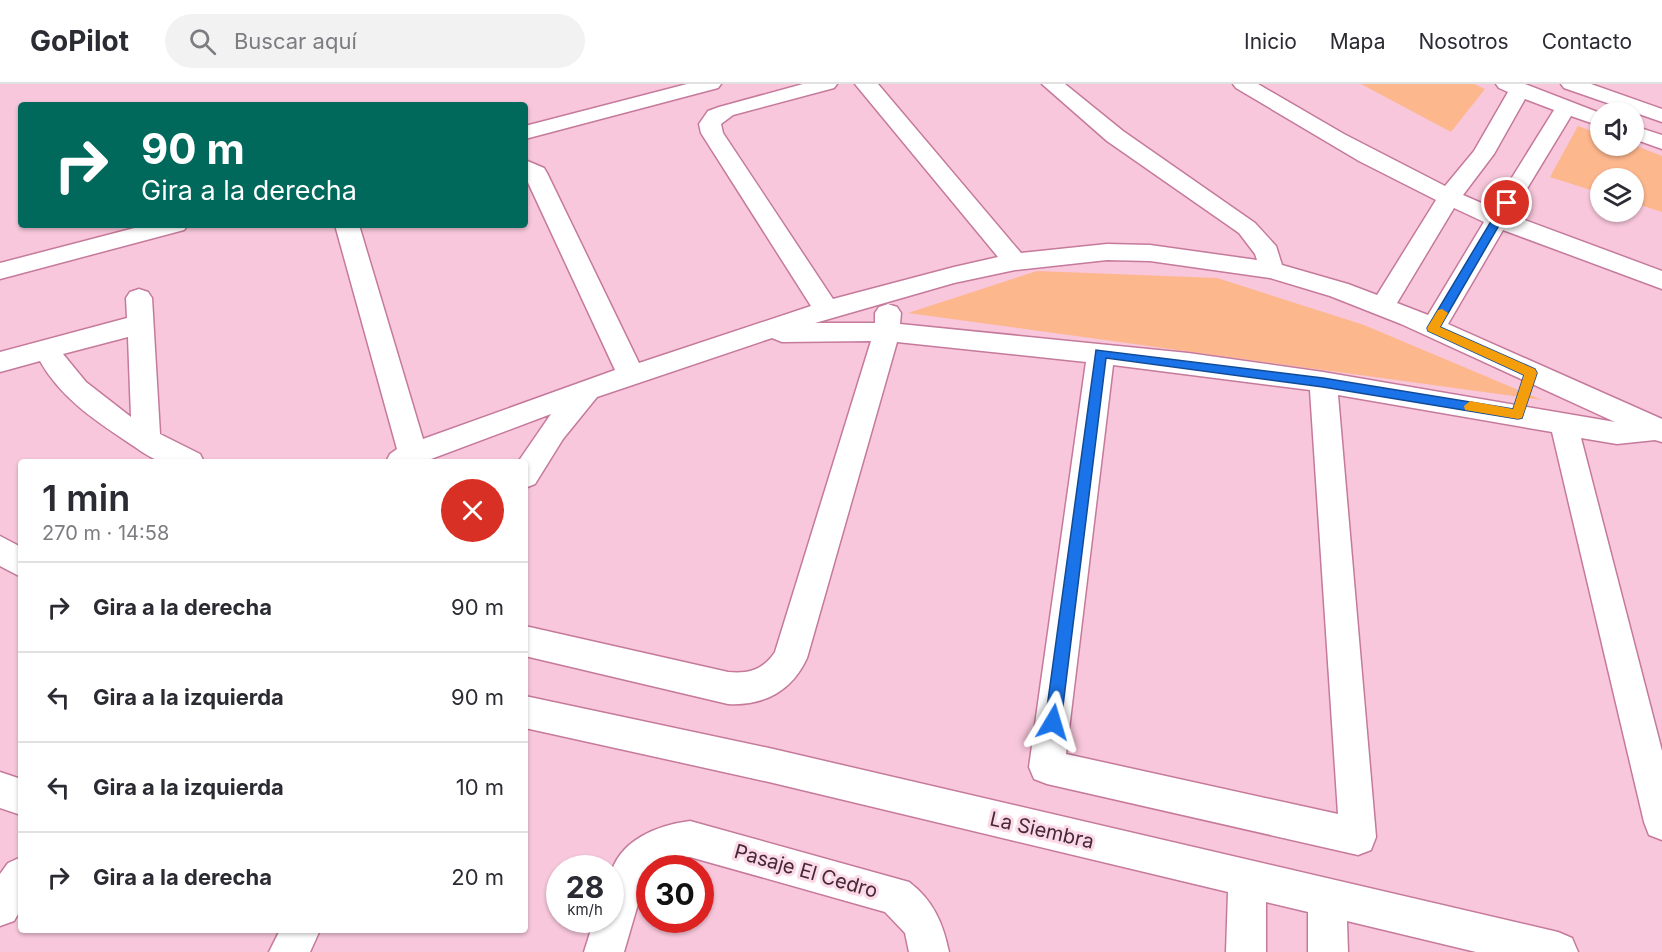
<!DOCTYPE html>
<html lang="es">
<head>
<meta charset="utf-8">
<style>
  body { margin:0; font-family:Inter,sans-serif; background:#f2f2f3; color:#2b2b33; height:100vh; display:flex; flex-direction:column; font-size:22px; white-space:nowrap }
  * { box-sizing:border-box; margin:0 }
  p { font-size:20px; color:#7c7c81 }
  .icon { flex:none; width:33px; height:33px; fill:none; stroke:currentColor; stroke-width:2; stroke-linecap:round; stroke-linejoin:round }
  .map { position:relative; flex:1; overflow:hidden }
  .sheet { position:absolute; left:18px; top:375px; width:510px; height:474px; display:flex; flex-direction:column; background:#fff; border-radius:6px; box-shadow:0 2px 4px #0004 }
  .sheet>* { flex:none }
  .guide { position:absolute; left:18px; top:18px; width:510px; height:126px; border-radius:6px; box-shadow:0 2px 4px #0004; background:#00695c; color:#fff; overflow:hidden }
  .tools { position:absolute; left:1590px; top:18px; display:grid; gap:12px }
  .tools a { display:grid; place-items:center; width:54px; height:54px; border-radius:50%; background:#fff; box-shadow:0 2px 4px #0004; font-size:30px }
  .speed { position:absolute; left:546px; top:771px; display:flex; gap:12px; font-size:30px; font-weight:700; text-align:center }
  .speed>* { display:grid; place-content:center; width:78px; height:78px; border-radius:50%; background:#fff; box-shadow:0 2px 4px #0004; line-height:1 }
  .speed small { font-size:15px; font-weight:400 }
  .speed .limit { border:9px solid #d22; background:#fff; color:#111 }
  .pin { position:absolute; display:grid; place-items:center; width:51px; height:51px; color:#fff; margin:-26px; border:3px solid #fff; border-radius:50%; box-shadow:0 2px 6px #0007 }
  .me { position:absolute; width:66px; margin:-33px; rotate:7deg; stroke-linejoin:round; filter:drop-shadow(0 0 4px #0008) }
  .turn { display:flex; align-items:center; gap:21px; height:126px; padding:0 24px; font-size:27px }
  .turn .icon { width:78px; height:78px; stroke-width:2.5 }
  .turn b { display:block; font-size:42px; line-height:51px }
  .round { display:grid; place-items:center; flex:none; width:63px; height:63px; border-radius:32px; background:#f2f2f3 }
  .headline { display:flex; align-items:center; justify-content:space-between; height:102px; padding:0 24px }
  h1 { font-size:36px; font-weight:600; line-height:45px }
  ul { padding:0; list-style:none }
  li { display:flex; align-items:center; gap:18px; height:90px; padding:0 24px; border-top:2px solid #e1e1e2 }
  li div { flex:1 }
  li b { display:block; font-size:22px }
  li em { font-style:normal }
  header { display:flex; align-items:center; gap:36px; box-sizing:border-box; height:84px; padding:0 30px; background:#fff; border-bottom:2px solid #e1e1e2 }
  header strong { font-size:28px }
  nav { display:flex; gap:33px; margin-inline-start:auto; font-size:21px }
  .search { width:420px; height:54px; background:#f2f2f3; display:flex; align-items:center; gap:15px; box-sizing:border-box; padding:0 21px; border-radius:33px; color:#7c7c81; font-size:22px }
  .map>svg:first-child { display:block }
  .green { fill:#fdb78d }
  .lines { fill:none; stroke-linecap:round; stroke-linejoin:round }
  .minor-casing { stroke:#c57a9c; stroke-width:3 }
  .minor { fill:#fff; fill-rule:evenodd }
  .route { fill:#1a73e8; stroke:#114b97; stroke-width:1.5 }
  .slow { fill:#f59e0b }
  .labels { text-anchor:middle; stroke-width:6; stroke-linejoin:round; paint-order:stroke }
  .near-street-label { font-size:20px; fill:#482836; stroke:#fbd9e7 }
</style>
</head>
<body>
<header>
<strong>GoPilot</strong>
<div class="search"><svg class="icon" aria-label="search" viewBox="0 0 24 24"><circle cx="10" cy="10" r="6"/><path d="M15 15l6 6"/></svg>Buscar aquí</div>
<nav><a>Inicio</a><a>Mapa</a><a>Nosotros</a><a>Contacto</a></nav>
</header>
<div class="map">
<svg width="1662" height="868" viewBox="0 0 1662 868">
  <rect width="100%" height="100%" fill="#f8c7db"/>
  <!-- green -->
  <path class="green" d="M 1361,0 L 1474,0 L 1485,5 L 1451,48 Z
    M 1578,42 L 1600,50 L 1600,62 L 1634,61 L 1662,72 L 1662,128 L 1634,119 L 1634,94 L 1600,94 L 1600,109 L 1550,93 Z
    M 1037,187 L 1217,194 L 1364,241 L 1542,316 L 908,229 Z"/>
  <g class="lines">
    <defs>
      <path id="minor" d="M 687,0 L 721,0 L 718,4 L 525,55 L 525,42 Z
        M 803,0 L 837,0 L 834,4 L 733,31 L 721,40 L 723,49 L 833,215 L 954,183 L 998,173 L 855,0 L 878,0 L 1021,169 L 1107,160 L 1150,161 L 1257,176 L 1255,170 L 1239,149 L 1107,57 L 1042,0 L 1065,0 L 1123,47 L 1255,139 L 1276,162 L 1282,181 L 1348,200 L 1377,211 L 1436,116 L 1359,77 L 1236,4 L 1233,0 L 1258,0 L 1344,50 L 1445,102 L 1474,67 L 1508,8 L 1499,4 L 1496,0 L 1525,0 L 1600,29 L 1600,42 L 1571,32 L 1511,131 L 1662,187 L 1662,205 L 1503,146 L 1448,240 L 1662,335 L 1662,358 L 1655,356 L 1617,360 L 1581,354 L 1662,667 L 1662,756 L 1649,751 L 1644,738 L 1552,348 L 1338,311 L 1376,753 L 1371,766 L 1358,771 L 1047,700 L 1034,695 L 1029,683 L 1086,278 L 897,258 L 807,574 C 792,607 764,622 728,620 L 525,572 L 525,542 L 728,588 C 749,590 763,586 775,568 L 871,257 L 782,258 L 772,254 L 597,313 L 563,355 L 535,400 L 525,404 L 525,378 L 518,378 L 551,330 L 423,378 L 386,378 L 390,370 L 397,365 L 335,141 L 359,141 L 423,355 L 615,286 L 525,92 L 525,76 L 544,84 L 547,89 L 639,279 L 811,222 L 701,49 L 699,40 L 708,27 L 719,23 ZM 1525,15 L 1554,26 L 1493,124 L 1463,111 L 1494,70 ZM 1454,124 L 1484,138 L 1428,231 L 1397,219 ZM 1107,176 L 1150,177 L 1270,194 L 1330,212 L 1401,240 L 1615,338 L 1323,288 L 1188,269 L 900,240 L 901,229 L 897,223 L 888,220 L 879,223 L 875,229 L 875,239 L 815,239 L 954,199 L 1015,186 ZM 1113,281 L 1310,306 L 1338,730 L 1066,670 Z
        M 1561,0 L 1591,0 L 1662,25 L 1662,38 L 1564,4 Z
        M 1634,42 L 1662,51 L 1662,65 L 1634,55 Z
        M 146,141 L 188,141 L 184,146 L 0,195 L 0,179 Z
        M 139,205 L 148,208 L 152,214 L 160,350 L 200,370 L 204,378 C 192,378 175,381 163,378 C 154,376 142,368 135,363 C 99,339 62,316 40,277 L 0,288 L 0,268 L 127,234 L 126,214 L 130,208 ZM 128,253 L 131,333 L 86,298 L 63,270 Z
        M 0,452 L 21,463 L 21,493 L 0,482 Z
        M 525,612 L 769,664 L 1558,848 L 1572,854 L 1578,868 L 1476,868 L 1347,837 L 1348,868 L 1308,868 L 1308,828 L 1266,818 L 1266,868 L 1226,868 L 1228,808 L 769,698 L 525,644 Z
        M 0,688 L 21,695 L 21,731 L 0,724 Z
        M 690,737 L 909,798 C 933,816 943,839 949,868 L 909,868 L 905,849 L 885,828 L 690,773 L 672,776 L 660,784 L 650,784 L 650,797 L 640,813 L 624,868 L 584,868 L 594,836 L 610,836 C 610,822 608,806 610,793 C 618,756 658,741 690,737 Z
        M 21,773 L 21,825 L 14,837 L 0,842 L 0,790 L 8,779 Z
        M 280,846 L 320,846 L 310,868 L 269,868 Z"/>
    </defs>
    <!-- minor casing -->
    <use href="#minor" class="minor-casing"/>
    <!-- minor -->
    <use href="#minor" class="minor"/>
  </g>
  <!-- route -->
  <path class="route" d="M 1507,115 L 1512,119 L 1440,243 L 1535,285 L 1537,289 L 1522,334 L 1518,335 L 1323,303 L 1106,274 L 1061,638 L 1059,643 L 1053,645 L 1048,643 L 1045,638 L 1096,266 L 1323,294 L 1513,325 L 1524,291 L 1428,247 L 1427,244 L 1502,119 Z"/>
  <!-- slow -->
  <path class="slow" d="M 1442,225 L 1448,229 L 1440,243 L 1535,285 L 1537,289 L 1522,334 L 1518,335 L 1465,326 L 1464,322 L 1470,317 L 1513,325 L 1524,291 L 1428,247 L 1427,244 L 1438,226 Z"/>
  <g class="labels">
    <!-- near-street labels -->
    <g class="near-street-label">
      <text transform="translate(1042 746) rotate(13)" y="7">La Siembra</text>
      <text transform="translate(806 787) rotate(16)" y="7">Pasaje El Cedro</text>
    </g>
  </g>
</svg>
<div class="tools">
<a><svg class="icon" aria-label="sound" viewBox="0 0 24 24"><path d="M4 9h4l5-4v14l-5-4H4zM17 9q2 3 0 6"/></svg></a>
<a><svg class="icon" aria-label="layers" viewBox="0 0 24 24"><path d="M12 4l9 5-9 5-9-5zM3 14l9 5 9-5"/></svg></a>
</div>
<div class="speed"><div>28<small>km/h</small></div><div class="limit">30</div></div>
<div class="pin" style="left:1507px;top:119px;background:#d93025"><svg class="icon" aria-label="arrive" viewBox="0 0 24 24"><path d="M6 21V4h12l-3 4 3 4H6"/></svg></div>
<svg class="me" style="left:1053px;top:638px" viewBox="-20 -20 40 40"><path d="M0-17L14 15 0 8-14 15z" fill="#1a73e8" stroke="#fff" stroke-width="4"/></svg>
<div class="guide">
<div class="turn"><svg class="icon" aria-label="right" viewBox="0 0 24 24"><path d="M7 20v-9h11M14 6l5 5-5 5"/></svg><div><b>90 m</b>Gira a la derecha</div></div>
</div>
<section class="sheet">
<div class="headline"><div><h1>1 min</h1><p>270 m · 14:58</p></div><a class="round" style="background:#d93025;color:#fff"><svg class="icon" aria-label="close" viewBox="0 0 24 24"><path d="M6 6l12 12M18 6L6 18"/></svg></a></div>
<ul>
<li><svg class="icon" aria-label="right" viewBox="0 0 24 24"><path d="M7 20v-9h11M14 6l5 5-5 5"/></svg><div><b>Gira a la derecha</b></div><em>90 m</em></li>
<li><svg class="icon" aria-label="left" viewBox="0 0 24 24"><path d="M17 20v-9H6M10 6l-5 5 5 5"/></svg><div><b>Gira a la izquierda</b></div><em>90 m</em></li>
<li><svg class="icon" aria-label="left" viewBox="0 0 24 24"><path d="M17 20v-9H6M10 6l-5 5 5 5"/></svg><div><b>Gira a la izquierda</b></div><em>10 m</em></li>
<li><svg class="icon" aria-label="right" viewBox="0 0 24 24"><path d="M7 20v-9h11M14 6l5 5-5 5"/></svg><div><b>Gira a la derecha</b></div><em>20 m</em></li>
</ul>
</section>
</div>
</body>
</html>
